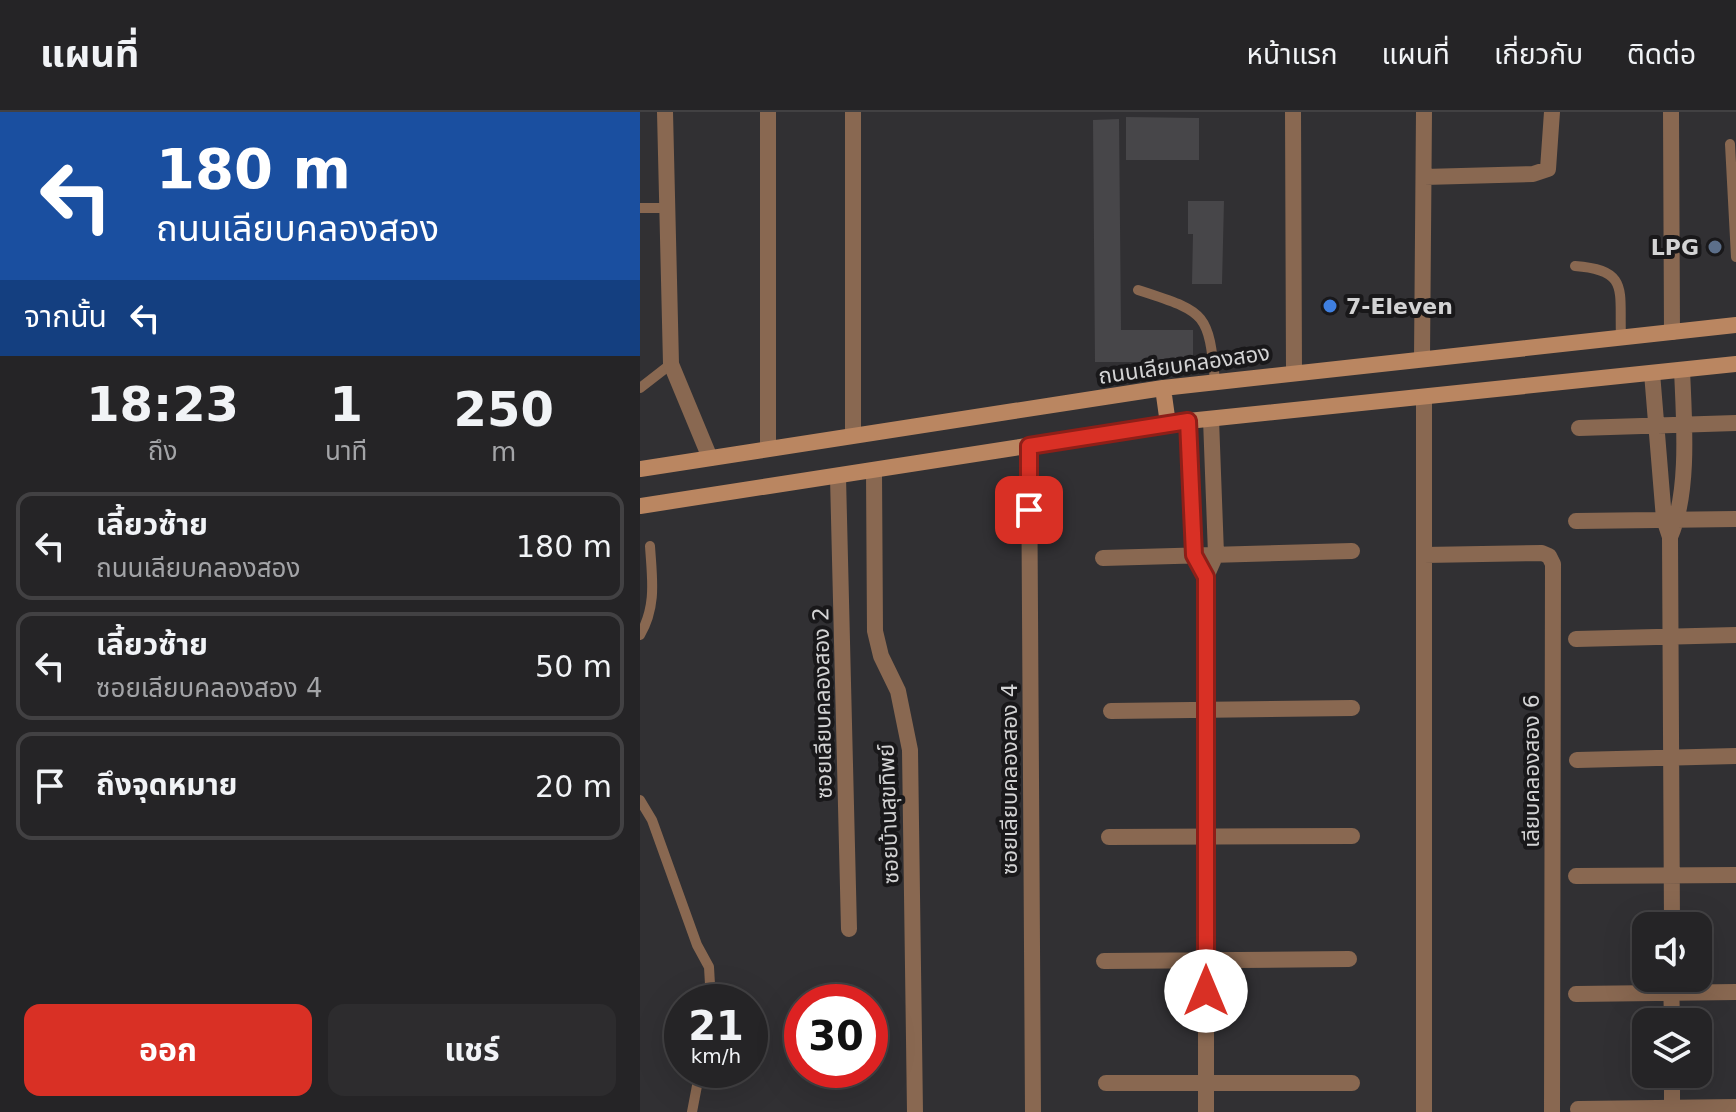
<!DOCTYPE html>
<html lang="th">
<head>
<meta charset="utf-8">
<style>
  body { margin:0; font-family:"DejaVu Sans","Noto Sans Thai",sans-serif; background:#2d2c2e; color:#f1f3f6; height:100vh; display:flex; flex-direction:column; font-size:30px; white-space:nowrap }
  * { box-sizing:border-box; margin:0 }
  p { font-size:26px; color:#a3a4a7 }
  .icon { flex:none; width:44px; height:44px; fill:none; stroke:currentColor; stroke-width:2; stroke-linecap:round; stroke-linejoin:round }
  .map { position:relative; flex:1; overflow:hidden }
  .details { display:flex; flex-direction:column; background:#252426; width:640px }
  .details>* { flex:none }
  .hud { background:#1a4fa0; color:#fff; overflow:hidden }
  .buttons { position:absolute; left:992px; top:800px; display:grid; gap:16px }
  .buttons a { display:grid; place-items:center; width:80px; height:80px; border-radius:16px; background:#252426; box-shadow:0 8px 32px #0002,0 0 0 2px #424143; font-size:40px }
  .speed { position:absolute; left:24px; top:872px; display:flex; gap:16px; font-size:40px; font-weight:700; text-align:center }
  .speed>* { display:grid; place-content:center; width:104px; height:104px; border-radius:50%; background:#252426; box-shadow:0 8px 32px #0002,0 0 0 2px #424143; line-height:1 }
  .speed small { font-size:20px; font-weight:400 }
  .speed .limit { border:12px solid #d22; background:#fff; color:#111 }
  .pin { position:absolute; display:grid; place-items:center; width:68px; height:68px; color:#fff; margin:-34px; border-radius:16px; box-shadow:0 4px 12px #0006 }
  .me { position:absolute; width:88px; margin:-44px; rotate:0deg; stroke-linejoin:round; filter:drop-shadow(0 0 6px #0008) }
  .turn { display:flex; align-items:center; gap:28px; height:168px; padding:0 24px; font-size:36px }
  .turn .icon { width:104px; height:104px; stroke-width:2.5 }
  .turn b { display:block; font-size:56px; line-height:68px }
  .then { display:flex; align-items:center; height:76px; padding:0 24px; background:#0003; gap:16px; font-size:30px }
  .eta { display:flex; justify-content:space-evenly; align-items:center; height:136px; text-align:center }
  .eta b { font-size:48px; font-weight:700; line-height:56px }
  .cta { display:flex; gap:16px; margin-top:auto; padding:16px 24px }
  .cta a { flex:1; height:92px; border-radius:16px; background:#d93025; color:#fff; font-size:32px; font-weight:700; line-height:92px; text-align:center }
  .cta a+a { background:#2d2c2e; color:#f1f3f6 }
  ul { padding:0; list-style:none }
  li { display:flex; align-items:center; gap:24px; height:108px; margin:0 16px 12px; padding:0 8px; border:4px solid #424143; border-radius:16px }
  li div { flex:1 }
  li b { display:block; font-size:30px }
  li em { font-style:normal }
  header { display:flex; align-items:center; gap:48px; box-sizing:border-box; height:112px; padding:0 40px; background:#252426; border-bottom:2px solid #424143 }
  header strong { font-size:38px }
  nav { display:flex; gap:44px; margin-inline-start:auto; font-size:28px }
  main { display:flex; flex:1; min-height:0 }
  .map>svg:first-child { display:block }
  .building { fill:#474649 }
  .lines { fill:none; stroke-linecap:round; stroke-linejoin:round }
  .service { stroke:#896851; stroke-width:10 }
  .minor { stroke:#896851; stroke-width:16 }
  .secondary { stroke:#ba8661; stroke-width:16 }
  .route-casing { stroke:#8d1f18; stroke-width:20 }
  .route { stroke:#d93025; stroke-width:14 }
  .service-dot { fill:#5c6f8a; stroke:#19181a; stroke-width:3 }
  .shop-dot { fill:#3f7fe0; stroke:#19181a; stroke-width:3 }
  .labels { text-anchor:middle; stroke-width:8; stroke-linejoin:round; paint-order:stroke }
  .poi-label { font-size:22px; font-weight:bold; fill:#d3d3d4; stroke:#19181a; text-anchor:end }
  .street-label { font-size:22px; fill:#d3d3d4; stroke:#19181a }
</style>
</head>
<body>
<header>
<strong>แผนที่</strong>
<nav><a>หน้าแรก</a><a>แผนที่</a><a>เกี่ยวกับ</a><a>ติดต่อ</a></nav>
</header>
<main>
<section class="details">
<div class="hud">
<div class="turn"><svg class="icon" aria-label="left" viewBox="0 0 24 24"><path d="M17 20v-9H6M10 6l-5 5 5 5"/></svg><div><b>180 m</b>ถนนเลียบคลองสอง</div></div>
<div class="then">จากนั้น<svg class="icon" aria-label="left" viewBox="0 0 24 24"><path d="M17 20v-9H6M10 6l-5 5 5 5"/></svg></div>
</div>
<div class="eta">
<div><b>18:23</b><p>ถึง</p></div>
<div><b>1</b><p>นาที</p></div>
<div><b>250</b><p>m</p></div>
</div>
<ul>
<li><svg class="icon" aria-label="left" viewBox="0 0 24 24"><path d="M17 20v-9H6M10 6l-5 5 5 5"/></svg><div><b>เลี้ยวซ้าย</b><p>ถนนเลียบคลองสอง</p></div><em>180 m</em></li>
<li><svg class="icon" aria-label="left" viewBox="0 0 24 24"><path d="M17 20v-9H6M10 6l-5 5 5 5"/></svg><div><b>เลี้ยวซ้าย</b><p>ซอยเลียบคลองสอง 4</p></div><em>50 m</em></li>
<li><svg class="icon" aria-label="arrive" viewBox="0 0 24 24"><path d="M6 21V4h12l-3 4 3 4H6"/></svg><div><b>ถึงจุดหมาย</b></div><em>20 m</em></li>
</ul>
<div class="cta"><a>ออก</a><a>แชร์</a></div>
</section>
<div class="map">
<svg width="1096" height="1000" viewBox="0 0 1096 1000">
  <rect width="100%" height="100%" fill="#313033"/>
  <!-- building -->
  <path class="building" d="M 486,5 L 559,6 L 559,48 L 486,48 Z
    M 479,7 L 481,218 L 553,218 L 553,250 L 455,250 L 453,8 Z
    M 548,89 L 584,89 L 582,172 L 552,172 L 553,122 L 548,122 Z"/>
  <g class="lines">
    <!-- service -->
    <path class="service" d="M 1090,32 L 1096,145
      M 0,96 L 28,96
      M 935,154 C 990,158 979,179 981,225
      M 498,178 C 564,200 569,198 575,270
      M 0,276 L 31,252
      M 0,523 C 17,494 12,466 10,434
      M 0,688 L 12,708 L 57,833 L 69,855 L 71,890
      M 52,1000 L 60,958"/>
    <!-- minor -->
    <path class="minor" d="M 25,0 L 31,252 L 70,346
      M 128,0 L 128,336
      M 653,0 L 654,260
      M 1031,0 L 1032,220
      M 784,65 L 893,62 L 908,57 L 912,0
      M 782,246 L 784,0
      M 1012,261 L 1024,407 L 1030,425 L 1032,814
      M 548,309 L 554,443 L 557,449
      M 939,316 L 1096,311
      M 213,323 L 213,0
      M 389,334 L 393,1000
      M 234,360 L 235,519 L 241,544 L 258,579 L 270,638 L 275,1000
      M 198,365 L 209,817
      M 936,409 L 1096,407
      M 1030,425 C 1050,380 1044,307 1042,258
      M 784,443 L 902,441 L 909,444 L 913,452 L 912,1000
      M 463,446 L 712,439
      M 936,527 L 1096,523
      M 471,599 L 712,596
      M 937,648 L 1096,644
      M 469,725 L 712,724
      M 936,764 L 1096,763
      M 464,849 L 709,847
      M 1031,866 L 1032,910
      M 936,882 L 1096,880
      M 1032,962 L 1032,1000
      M 466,971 L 712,971
      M 938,997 L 1096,995
      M 566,1000 L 566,465 L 576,442 L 571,307
      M 784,1000 L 784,285"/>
    <!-- secondary -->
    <path class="secondary" d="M 523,276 L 528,312
      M 0,357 L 523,276 L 1096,213
      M 0,394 L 548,309 L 1096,252"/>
  </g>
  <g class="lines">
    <defs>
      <path id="route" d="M 389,398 L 389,334 L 548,309 L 554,443 L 566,465 L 566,879"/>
    </defs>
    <!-- route casing -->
    <use href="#route" class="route-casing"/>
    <!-- route -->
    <use href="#route" class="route"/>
  </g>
  <!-- markers -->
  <circle class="service-dot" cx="1075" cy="135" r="8"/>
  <circle class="shop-dot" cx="690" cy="194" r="8"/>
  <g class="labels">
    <!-- poi labels -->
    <g class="poi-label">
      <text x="1059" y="143">LPG</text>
      <text x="706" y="202" text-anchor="start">7-Eleven</text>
    </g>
    <!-- street labels -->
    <g class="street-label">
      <text transform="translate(544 252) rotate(-8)" y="8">ถนนเลียบคลองสอง</text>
      <text transform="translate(182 591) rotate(-91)" y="8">ซอยเลียบคลองสอง 2</text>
      <text transform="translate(891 659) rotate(-90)" y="8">เลียบคลองสอง 6</text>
      <text transform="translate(369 667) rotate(-90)" y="8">ซอยเลียบคลองสอง 4</text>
      <text transform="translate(248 702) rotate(-92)" y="8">ซอยบ้านสุขทิพย์</text>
    </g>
  </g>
</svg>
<div class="buttons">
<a><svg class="icon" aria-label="sound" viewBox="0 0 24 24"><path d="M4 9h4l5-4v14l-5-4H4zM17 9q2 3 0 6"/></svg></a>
<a><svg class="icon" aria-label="layers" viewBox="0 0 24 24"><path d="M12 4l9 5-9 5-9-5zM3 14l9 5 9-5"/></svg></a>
</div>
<div class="speed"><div>21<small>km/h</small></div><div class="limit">30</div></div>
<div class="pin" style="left:389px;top:398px;background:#d93025"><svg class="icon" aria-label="arrive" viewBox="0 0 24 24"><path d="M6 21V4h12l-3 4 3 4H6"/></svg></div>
<svg class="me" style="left:566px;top:879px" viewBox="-20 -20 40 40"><circle r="19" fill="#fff"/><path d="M0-13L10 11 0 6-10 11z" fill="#d93025"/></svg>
</div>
</main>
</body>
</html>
